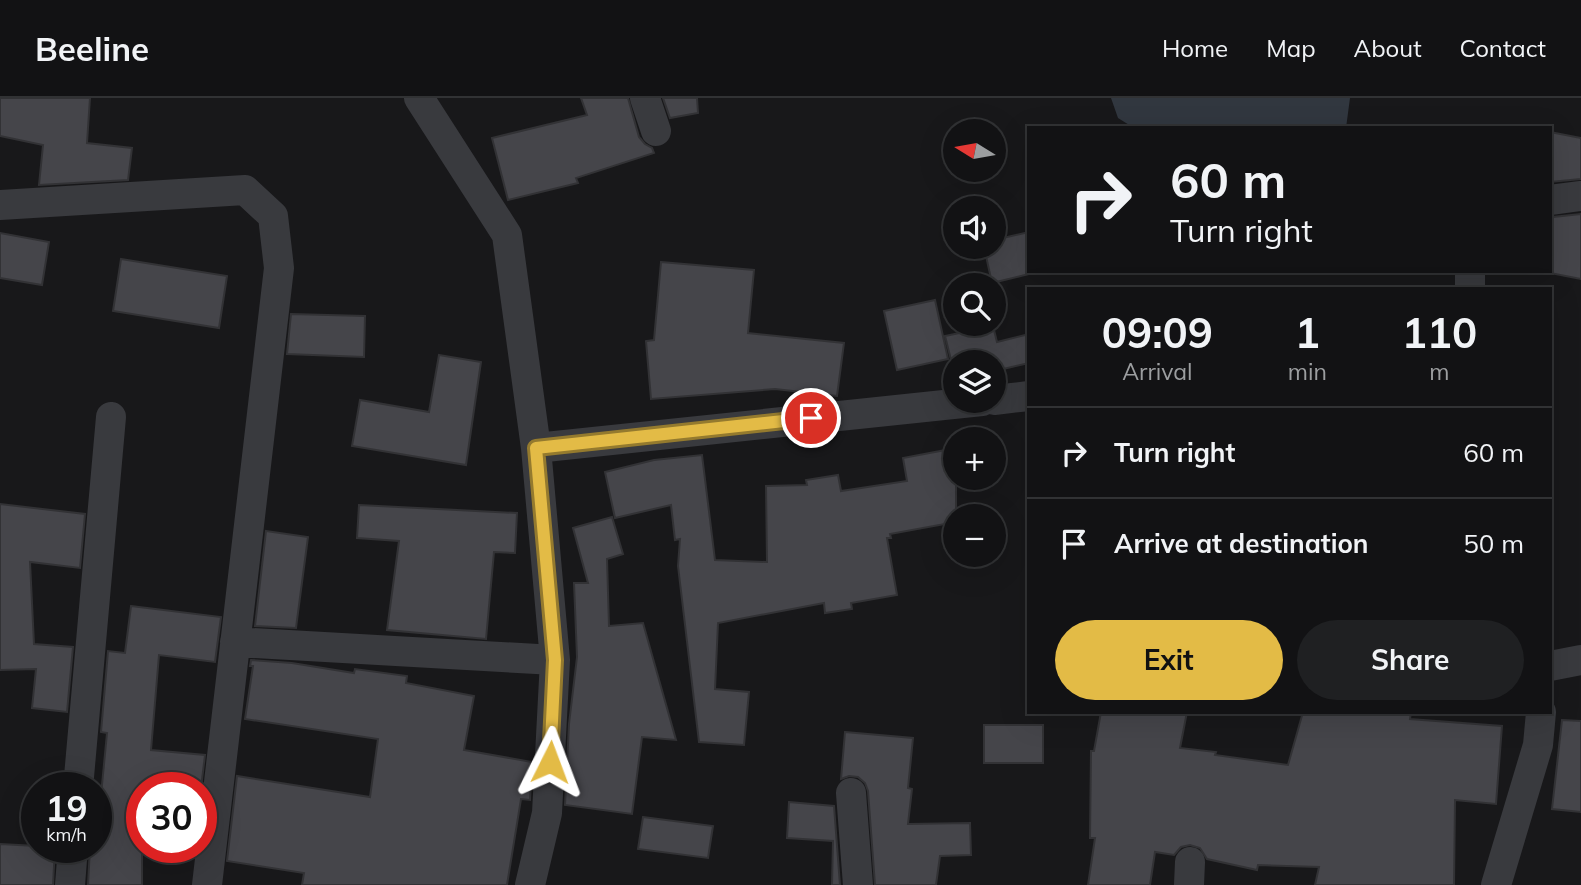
<!DOCTYPE html>
<html lang="en">
<head>
<meta charset="utf-8">
<style>
  body { margin:0; font-family:Mulish,sans-serif; background:#1f2022; color:#f1f3f6; height:100vh; display:flex; flex-direction:column; font-size:26px; white-space:nowrap }
  * { box-sizing:border-box; margin:0 }
  p { font-size:23px; color:#9c9ea0 }
  .icon { flex:none; width:38px; height:38px; fill:none; stroke:currentColor; stroke-width:2; stroke-linecap:round; stroke-linejoin:round }
  .map { position:relative; flex:1; overflow:hidden }
  .drawer { position:absolute; left:1027px; top:189px; width:525px; height:427px; display:flex; flex-direction:column; background:#121214; border-radius:0px; box-shadow:0 7px 28px #0002,0 0 0 2px #313234 }
  .drawer>* { flex:none }
  .banner { position:absolute; left:1027px; top:28px; width:525px; height:147px; border-radius:0px; box-shadow:0 7px 28px #0002,0 0 0 2px #313234; background:#121214; color:#f1f3f6; overflow:hidden }
  .needle { width:46px; rotate:281deg }
  .tools { position:absolute; left:943px; top:21px; display:grid; gap:14px }
  .tools a { display:grid; place-items:center; width:63px; height:63px; border-radius:50%; background:#121214; box-shadow:0 7px 28px #0002,0 0 0 2px #313234; font-size:35px }
  .speed { position:absolute; left:21px; top:674px; display:flex; gap:14px; font-size:35px; font-weight:700; text-align:center }
  .speed>* { display:grid; place-content:center; width:91px; height:91px; border-radius:50%; background:#121214; box-shadow:0 7px 28px #0002,0 0 0 2px #313234; line-height:1 }
  .speed small { font-size:18px; font-weight:400 }
  .speed .limit { border:10px solid #d22; background:#fff; color:#111 }
  .pin { position:absolute; display:grid; place-items:center; width:60px; height:60px; color:#fff; margin:-30px; border:4px solid #fff; border-radius:50%; box-shadow:0 2px 7px #0007 }
  .me { position:absolute; width:77px; margin:-38px; rotate:3deg; stroke-linejoin:round; filter:drop-shadow(0 0 5px #0008) }
  .turn { display:flex; align-items:center; gap:24px; height:147px; padding:0 28px; font-size:32px }
  .turn .icon { width:91px; height:91px; stroke-width:2.5 }
  .turn b { display:block; font-size:49px; line-height:60px }
  .eta { display:flex; justify-content:space-evenly; align-items:center; height:119px; text-align:center }
  .eta b { font-size:42px; font-weight:700; line-height:49px }
  .action { display:flex; gap:14px; margin-top:auto; padding:14px 28px }
  .action a { flex:1; height:80px; border-radius:42px; background:#e3bb46; color:#111; font-size:28px; font-weight:700; line-height:80px; text-align:center }
  .action a+a { background:#1f2022; color:#f1f3f6 }
  ul { padding:0; list-style:none }
  li { display:flex; align-items:center; gap:21px; height:91px; padding:0 28px; border-top:2px solid #313234 }
  li div { flex:1 }
  li b { display:block; font-size:26px }
  li em { font-style:normal }
  header { display:flex; align-items:center; gap:42px; box-sizing:border-box; height:98px; padding:0 35px; background:#121214; border-bottom:2px solid #313234 }
  header strong { font-size:33px }
  nav { display:flex; gap:38px; margin-inline-start:auto; font-size:24px }
  .map>svg:first-child { display:block }
  .water { fill:#31373f }
  .building { fill:#45454a; stroke:#323235; stroke-width:2 }
  .lines { fill:none; stroke-linecap:round; stroke-linejoin:round }
  .street { stroke:#393a3e; stroke-width:30 }
  .route-casing { stroke:#947a2e; stroke-width:18 }
  .route { stroke:#e3bb46; stroke-width:12 }
</style>
</head>
<body>
<header>
<strong>Beeline</strong>
<nav><a>Home</a><a>Map</a><a>About</a><a>Contact</a></nav>
</header>
<div class="map">
<svg width="1581" height="787" viewBox="0 0 1581 787">
  <rect width="100%" height="100%" fill="#18181a"/>
  <!-- water -->
  <path class="water" d="M 1111,0 L 1350,0 L 1346,30 C 1320,30 1292,26 1266,30 L 1134,30 L 1118,20 Z"/>
  <!-- building -->
  <path class="building" d="M 0,0 L 90,0 L 87,45 L 132,50 L 128,82 L 39,87 L 43,47 L 0,38 Z
    M 581,0 L 628,0 L 639,39 L 645,46 L 652,50 L 654,55 L 576,80 L 578,85 L 508,102 L 492,40 L 587,17 Z
    M 663,0 L 697,0 L 698,15 L 670,20 Z
    M 1550,34 L 1581,40 L 1581,81 L 1550,84 Z
    M 1581,116 L 1581,181 L 1550,175 L 1550,135 L 1553,119 Z
    M 1029,134 L 1029,176 L 992,185 L 984,149 L 994,149 L 994,142 Z
    M 0,135 L 49,144 L 42,187 L 0,180 Z
    M 121,161 L 227,178 L 219,230 L 113,213 Z
    M 661,164 L 754,172 L 748,235 L 844,245 L 837,298 L 775,291 L 651,301 L 646,243 L 654,242 Z
    M 935,202 L 948,261 L 897,272 L 884,213 Z
    M 291,216 L 365,218 L 364,259 L 287,256 Z
    M 993,228 L 997,244 L 1029,236 L 1029,265 L 999,272 L 1001,278 L 994,280 L 994,264 L 956,264 L 956,282 L 945,238 Z
    M 439,257 L 481,264 L 466,367 L 352,348 L 360,302 L 429,314 Z
    M 956,350 L 956,424 L 890,436 L 891,440 L 887,440 L 897,497 L 851,505 L 852,511 L 825,515 L 824,505 L 718,525 L 715,591 L 749,594 L 744,647 L 699,644 L 678,468 L 680,441 L 675,442 L 671,407 L 615,420 L 605,374 L 654,362 L 702,357 L 715,462 L 767,464 L 766,388 L 807,387 L 806,382 L 838,377 L 841,393 L 907,383 L 903,360 Z
    M 0,406 L 85,416 L 80,470 L 30,464 L 34,546 L 73,549 L 67,614 L 32,610 L 36,571 L 0,572 Z
    M 359,407 L 517,415 L 515,455 L 494,454 L 486,541 L 387,532 L 399,443 L 357,440 Z
    M 612,419 L 623,456 L 607,461 L 609,528 L 643,525 L 676,642 L 642,639 L 632,716 L 565,707 L 569,626 L 577,559 L 574,485 L 588,485 L 573,430 Z
    M 266,433 L 308,439 L 296,530 L 255,528 Z
    M 131,508 L 221,519 L 215,564 L 159,557 L 151,652 L 205,657 L 201,690 L 142,690 L 142,787 L 88,787 L 90,749 L 96,749 L 107,635 L 101,634 L 108,553 L 125,555 Z
    M 251,562 L 292,565 L 354,575 L 355,571 L 407,578 L 406,585 L 474,598 L 464,652 L 532,664 L 530,702 L 521,701 L 507,787 L 302,787 L 304,775 L 227,763 L 237,678 L 370,699 L 378,641 L 245,621 L 253,568 L 250,568 Z
    M 1101,614 L 1187,614 L 1180,650 L 1216,654 L 1215,657 L 1288,667 L 1303,614 L 1411,614 L 1410,621 L 1502,628 L 1496,706 L 1455,702 L 1454,787 L 1315,787 L 1319,769 L 1258,767 L 1257,772 L 1207,761 L 1200,750 L 1190,747 L 1181,749 L 1174,757 L 1155,754 L 1150,787 L 1088,787 L 1095,740 L 1090,740 L 1091,653 L 1094,653 Z
    M 1562,622 L 1581,623 L 1581,714 L 1552,711 Z
    M 984,627 L 1043,627 L 1043,665 L 984,665 Z
    M 845,634 L 913,640 L 908,690 L 912,691 L 908,726 L 970,725 L 971,757 L 940,758 L 936,787 L 875,787 L 868,693 L 865,685 L 858,679 L 849,678 L 841,681 Z
    M 789,704 L 834,708 L 840,787 L 832,787 L 833,743 L 787,740 Z
    M 643,719 L 713,728 L 708,760 L 638,751 Z
    M 0,746 L 55,749 L 53,787 L 0,787 Z"/>
  <g class="lines">
    <!-- street -->
    <path class="street" d="M 419,0 L 507,137 L 536,350 L 555,562 L 547,715 L 530,787
      M 645,0 L 656,33
      M 1550,102 L 1581,98
      M 0,107 L 245,92 L 273,118 L 279,170 L 207,787
      M 1470,173 L 1470,191
      M 994,302 L 1029,298
      M 536,350 L 982,303
      M 235,544 L 555,562
      M 1550,568 L 1581,562
      M 78,690 L 111,319
      M 851,695 L 858,787
      M 70,787 L 73,749
      M 1189,787 L 1190,764
      M 1496,787 L 1538,647 L 1541,614"/>
  </g>
  <g class="lines">
    <defs>
      <path id="route" d="M 550,664 L 555,562 L 536,350 L 811,320"/>
    </defs>
    <!-- route casing -->
    <use href="#route" class="route-casing"/>
    <!-- route -->
    <use href="#route" class="route"/>
  </g>
</svg>
<div class="tools">
<a><svg class="needle" viewBox="-14 -14 28 28"><path d="M0-13l5 13h-10z" fill="#e53935"/><path d="M0 13l5-13h-10z" fill="#9c9ea0"/></svg></a>
<a><svg class="icon" aria-label="sound" viewBox="0 0 24 24"><path d="M4 9h4l5-4v14l-5-4H4zM17 9q2 3 0 6"/></svg></a>
<a><svg class="icon" aria-label="search" viewBox="0 0 24 24"><circle cx="10" cy="10" r="6"/><path d="M15 15l6 6"/></svg></a>
<a><svg class="icon" aria-label="layers" viewBox="0 0 24 24"><path d="M12 4l9 5-9 5-9-5zM3 14l9 5 9-5"/></svg></a>
<a>+</a>
<a>−</a>
</div>
<div class="speed"><div>19<small>km/h</small></div><div class="limit">30</div></div>
<div class="pin" style="left:811px;top:320px;background:#d93025"><svg class="icon" aria-label="arrive" viewBox="0 0 24 24"><path d="M6 21V4h12l-3 4 3 4H6"/></svg></div>
<svg class="me" style="left:550px;top:664px" viewBox="-20 -20 40 40"><path d="M0-17L14 15 0 8-14 15z" fill="#e3bb46" stroke="#fff" stroke-width="4"/></svg>
<div class="banner">
<div class="turn"><svg class="icon" aria-label="right" viewBox="0 0 24 24"><path d="M7 20v-9h11M14 6l5 5-5 5"/></svg><div><b>60 m</b>Turn right</div></div>
</div>
<section class="drawer">
<div class="eta">
<div><b>09:09</b><p>Arrival</p></div>
<div><b>1</b><p>min</p></div>
<div><b>110</b><p>m</p></div>
</div>
<ul>
<li><svg class="icon" aria-label="right" viewBox="0 0 24 24"><path d="M7 20v-9h11M14 6l5 5-5 5"/></svg><div><b>Turn right</b></div><em>60 m</em></li>
<li><svg class="icon" aria-label="arrive" viewBox="0 0 24 24"><path d="M6 21V4h12l-3 4 3 4H6"/></svg><div><b>Arrive at destination</b></div><em>50 m</em></li>
</ul>
<div class="action"><a>Exit</a><a>Share</a></div>
</section>
</div>
</body>
</html>
